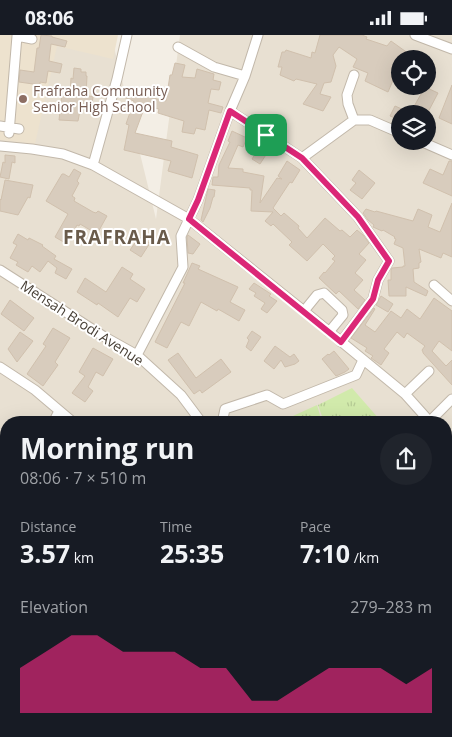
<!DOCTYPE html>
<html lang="en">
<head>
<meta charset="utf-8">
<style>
	:root { --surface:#171b24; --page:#20242c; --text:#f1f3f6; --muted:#9ea1a6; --accent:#db2777 }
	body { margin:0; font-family:"Open Sans",sans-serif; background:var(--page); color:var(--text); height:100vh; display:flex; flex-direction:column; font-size:19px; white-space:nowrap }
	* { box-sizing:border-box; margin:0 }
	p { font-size:16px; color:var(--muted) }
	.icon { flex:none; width:28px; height:28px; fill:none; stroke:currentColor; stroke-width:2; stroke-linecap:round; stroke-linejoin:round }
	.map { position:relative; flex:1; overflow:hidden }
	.side { position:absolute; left:0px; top:381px; width:452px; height:321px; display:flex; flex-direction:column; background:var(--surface); border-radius:20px 20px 0 0; box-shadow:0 5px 20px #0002 }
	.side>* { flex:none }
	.controls { position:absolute; left:391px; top:15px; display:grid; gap:10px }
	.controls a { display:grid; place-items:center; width:45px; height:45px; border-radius:50%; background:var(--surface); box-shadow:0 5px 20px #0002; font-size:25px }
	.pin { position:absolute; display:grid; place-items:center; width:42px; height:42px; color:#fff; margin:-21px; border-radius:10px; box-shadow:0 2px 8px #0006 }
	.round { display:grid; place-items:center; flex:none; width:52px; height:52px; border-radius:26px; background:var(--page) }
	.headline { display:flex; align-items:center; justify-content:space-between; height:85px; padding:0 20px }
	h1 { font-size:28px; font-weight:700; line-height:38px }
	.stats { display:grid; grid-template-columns:repeat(3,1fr); gap:8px; height:85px; padding:5px 20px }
	.stats div { display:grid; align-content:center }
	.stats b { font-size:25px; font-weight:700 }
	.stats small { font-size:14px; font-weight:400 }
	.stats p { font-size:14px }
	.chart { height:140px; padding:10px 20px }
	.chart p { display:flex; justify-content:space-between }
	.chart svg { width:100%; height:90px; margin-top:5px; fill:var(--accent); opacity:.7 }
	.status { display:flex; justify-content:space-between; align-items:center; height:35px; padding:0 25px; background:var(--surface); direction:ltr }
	.status svg { height:14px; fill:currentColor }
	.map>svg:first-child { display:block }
	.residential { fill:#e8e0d2; fill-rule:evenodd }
	.education { fill:#ede2ce }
	.grass { fill:url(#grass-tufts) }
	.building { fill:#d8ccbd; stroke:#d0c0ad }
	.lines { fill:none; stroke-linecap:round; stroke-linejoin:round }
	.minor-casing { stroke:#c2b8aa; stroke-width:11 }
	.minor { stroke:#fff; stroke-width:9 }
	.route-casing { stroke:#fff; stroke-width:10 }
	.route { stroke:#db2777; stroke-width:6 }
	.education-dot { fill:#8d6e63; stroke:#fff; stroke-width:2 }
	.labels { text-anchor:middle; stroke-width:4; stroke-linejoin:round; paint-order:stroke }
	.education-label { font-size:14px; fill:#785e54; stroke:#fff; text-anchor:start }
	.street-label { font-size:14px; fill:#463e34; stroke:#fff }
	.district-label { font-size:19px; font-weight:bold; letter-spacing:1px; fill:#695b4b; stroke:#fff }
</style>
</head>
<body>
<div class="status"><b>08:06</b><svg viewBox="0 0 49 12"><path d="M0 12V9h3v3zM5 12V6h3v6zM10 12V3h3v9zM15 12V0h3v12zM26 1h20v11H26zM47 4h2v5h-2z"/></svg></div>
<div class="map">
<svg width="452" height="702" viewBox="0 0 452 702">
	<defs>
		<pattern id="grass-tufts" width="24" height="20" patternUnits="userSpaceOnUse" patternTransform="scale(1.25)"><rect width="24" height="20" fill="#d1eaab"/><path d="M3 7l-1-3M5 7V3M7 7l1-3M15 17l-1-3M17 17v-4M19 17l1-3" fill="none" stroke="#b5ca94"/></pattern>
	</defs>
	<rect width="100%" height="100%" fill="#f3eee5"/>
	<path class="residential" d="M0 0H111L156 184 180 0H452V702H0ZM400 24H428V51H400ZM400 79H428V106H400ZM6 388H446V696H6Z"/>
	<path class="education" d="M0 0H118L113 24 57 11 35 109 0 105Z"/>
	<path class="grass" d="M352 353 380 385 371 387H324L318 370Z
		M317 370 322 387H284V385Z"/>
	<path class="building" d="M41 0 52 1V2L67 6 65 12 51 9 49 26 62 29 60 38 48 36 46 48 40 47V50L19 47 20 35 34 37 37 13H39Z
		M320 0H362L367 2 366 4 387 11 391 6 416 24H400V39L396 38 388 57 365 46 368 38 353 32 357 24 339 12 333 20 336 31 331 47 324 48 320 59 331 62 323 76 303 69 317 49 296 44 294 46 280 40 282 32H278L282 17H285L286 15 311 23 312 17 315 18Z
		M175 28 185 30 182 42 195 43 197 34 214 39 213 45 221 47 219 55 211 54 208 68 223 72 221 78 209 75 205 95 196 93 194 99 182 97 184 86 158 78 159 74 145 71 135 98 172 106 171 112 198 120 192 143 168 136 171 126 124 115 129 90 126 89 134 66 123 62 127 52 133 55 132 58 166 66 170 40H172Z
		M74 33 81 34V37H86V41H87L86 60 93 62 92 69 86 68V70H81L78 86 59 85 62 58 70 59 71 43 73 44Z
		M452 50V89L439 83Z
		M425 52 438 58 427 79H418L412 75Z
		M395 71 413 79H400V85L390 81Z
		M232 96 247 103 243 112 238 110 228 133 243 134V137L264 141 260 168 277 143 282 144 278 141 287 126 300 135 292 148 290 147 273 173 281 181 284 178 299 191 298 193 307 203 325 183 340 196 342 195 350 202 357 195 363 200 369 208 359 219 366 225 355 238 363 245 354 255 365 265 358 274 339 256 336 259 319 243 324 237 325 238 335 226 332 224 335 221 323 209 307 226 289 210 292 207 273 189 271 191 265 186 273 177 251 176 252 155H250V153L212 150 213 142H218L219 130 230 107 228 106Z
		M261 110 269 115 260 129 252 124Z
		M5 120 15 121V128L12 127 9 144 0 142 3 127 5 128Z
		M449 126H452V161L423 148 430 134 443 140Z
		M74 134 81 138 77 146 79 148 72 161 75 163 74 166 93 177 96 178 98 176 107 181 97 199 80 189 79 191 77 190 67 209 55 202 68 179 46 166 62 139H64L69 142Z
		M359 135 375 148 362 164 350 155 356 148 352 145Z
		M5 145 33 150 30 163 28 162 18 180 0 176V164L1 165Z
		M208 154 215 155 214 162H213L210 173 203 187 201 185Z
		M452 168V222L443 218 441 223 419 214 421 227 419 228V233L413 234 414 247 428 256 426 261 406 252V261H389L388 245H391V235L392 233 403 232V231H405L403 213 394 209 396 204 394 203 395 202 383 195 382 196 373 192 374 190 368 185 363 178 366 174 375 177 376 176 413 186 418 174 432 180 428 192 440 197Z
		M18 199 28 205 29 203 43 210 42 211 56 221 54 224 72 234 66 244 55 238 57 233 48 226 40 237 32 231 28 237 16 230 18 227 10 223 17 210 13 208Z
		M188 200 200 209 193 219 188 218 187 202Z
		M139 202 150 208 141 222 130 215Z
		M192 228 200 231 198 234 238 252 230 267 245 275 239 286 218 274 217 276 201 267 189 291 181 287 167 313 155 307 185 248H183Z
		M122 232 133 239 130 244 145 254 137 267 130 263 118 282 98 268 97 270 77 257 85 243 106 257Z
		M254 248 271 259 269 261 277 266 267 278 261 274 265 268 254 261 256 258 249 254Z
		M381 261 393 269 388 277 376 270Z
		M434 263 452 276V316L439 306 432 316 446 331 452 325V350L423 318V317L422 315 425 311 407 298 404 303 397 297 384 314 389 318 381 330 371 323 373 321 365 316 367 313 351 303 374 273 375 274 365 290 375 297 391 276 401 283 407 274 420 284Z
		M10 265 34 283 24 296 1 279Z
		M53 293 70 303 55 327 58 330 43 351 27 339 46 311 43 309Z
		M252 296 261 302 251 316 246 312 249 305 247 303Z
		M20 297 33 306 17 327 8 314Z
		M275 311 290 322 294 319 299 326 295 329 285 332 281 325 274 334 264 326Z
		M93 313 113 324 103 341 96 337 88 352 93 356 85 367 72 358 85 341 79 337Z
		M334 316 349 334 345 337 336 341 322 324 328 319 329 320Z
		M178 318 196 343 221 324 231 337 202 358 200 355 194 359 168 325Z
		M0 586 6 588V610L0 608Z
		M0 658 6 659V682H0Z"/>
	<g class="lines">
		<defs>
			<path id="minor" d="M415 0 452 14
				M178 12 214 32 245 41
				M230 76 302 123 354 85H370L400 98
				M354 85 348 69 347 60 354 40
				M0 91 19 94
				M9 98 17 1 32 4
				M420 106 452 120
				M0 111 32 114 63 119 93 130 189 184 304 276 405 359 431 388
				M302 123 358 182 389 226 378 245 373 264 341 307
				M93 130 117 44 127 0
				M0 235 103 301 137 320 181 360 202 388
				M434 250 452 266
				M304 276 317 260 324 258 342 275 343 280 329 297
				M137 320 183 232 181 201 198 165 230 76 245 41 258 0
				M0 332 35 355 74 388
				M405 359 429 336
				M430 386 452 364
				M53 388 59 376
				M222 388 225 374 267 360 283 369 356 340 363 325
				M446 402 452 407
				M0 574 6 576
				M446 691 452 693
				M176 696 177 702"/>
		</defs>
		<use href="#minor" class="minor-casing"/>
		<use href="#minor" class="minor"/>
	</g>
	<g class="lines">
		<defs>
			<path id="route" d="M230 76 302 123 358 182 389 226 378 245 373 264 341 307 189 184 198 165Z"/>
		</defs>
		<use href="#route" class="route-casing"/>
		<use href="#route" class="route"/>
	</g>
	<circle class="education-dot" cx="23" cy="64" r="5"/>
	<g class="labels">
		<g class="education-label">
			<text x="33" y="61">Frafraha Community<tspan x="33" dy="16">Senior High School</tspan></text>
		</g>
		<g class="street-label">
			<text transform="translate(82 288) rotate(33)" y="5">Mensah Brodi Avenue</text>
		</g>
		<g class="district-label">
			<text x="117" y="209">FRAFRAHA</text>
		</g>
	</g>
</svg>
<div class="controls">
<a><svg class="icon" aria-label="locate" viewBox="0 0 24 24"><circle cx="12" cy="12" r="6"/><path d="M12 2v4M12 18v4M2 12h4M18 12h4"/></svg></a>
<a><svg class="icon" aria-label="layers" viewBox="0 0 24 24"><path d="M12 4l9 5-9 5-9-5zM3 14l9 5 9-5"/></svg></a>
</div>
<div class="pin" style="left:266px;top:100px;background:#1e9e55"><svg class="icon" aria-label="arrive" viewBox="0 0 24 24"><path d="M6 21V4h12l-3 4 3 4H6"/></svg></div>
<section class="side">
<div class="headline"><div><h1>Morning run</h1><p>08:06 · 7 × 510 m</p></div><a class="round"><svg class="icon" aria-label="share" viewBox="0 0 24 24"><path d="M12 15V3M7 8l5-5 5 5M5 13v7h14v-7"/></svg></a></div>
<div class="stats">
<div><p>Distance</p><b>3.57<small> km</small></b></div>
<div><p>Time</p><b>25:35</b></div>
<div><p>Pace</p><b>7:10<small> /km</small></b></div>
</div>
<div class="chart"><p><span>Elevation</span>279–283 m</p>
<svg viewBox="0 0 160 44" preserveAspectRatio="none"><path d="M0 44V22L10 14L20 6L30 6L40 14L50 14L60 14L70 22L80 22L90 38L100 38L110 30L120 22L130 22L140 22L150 30L160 22V44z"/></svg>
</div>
</section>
</div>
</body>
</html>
